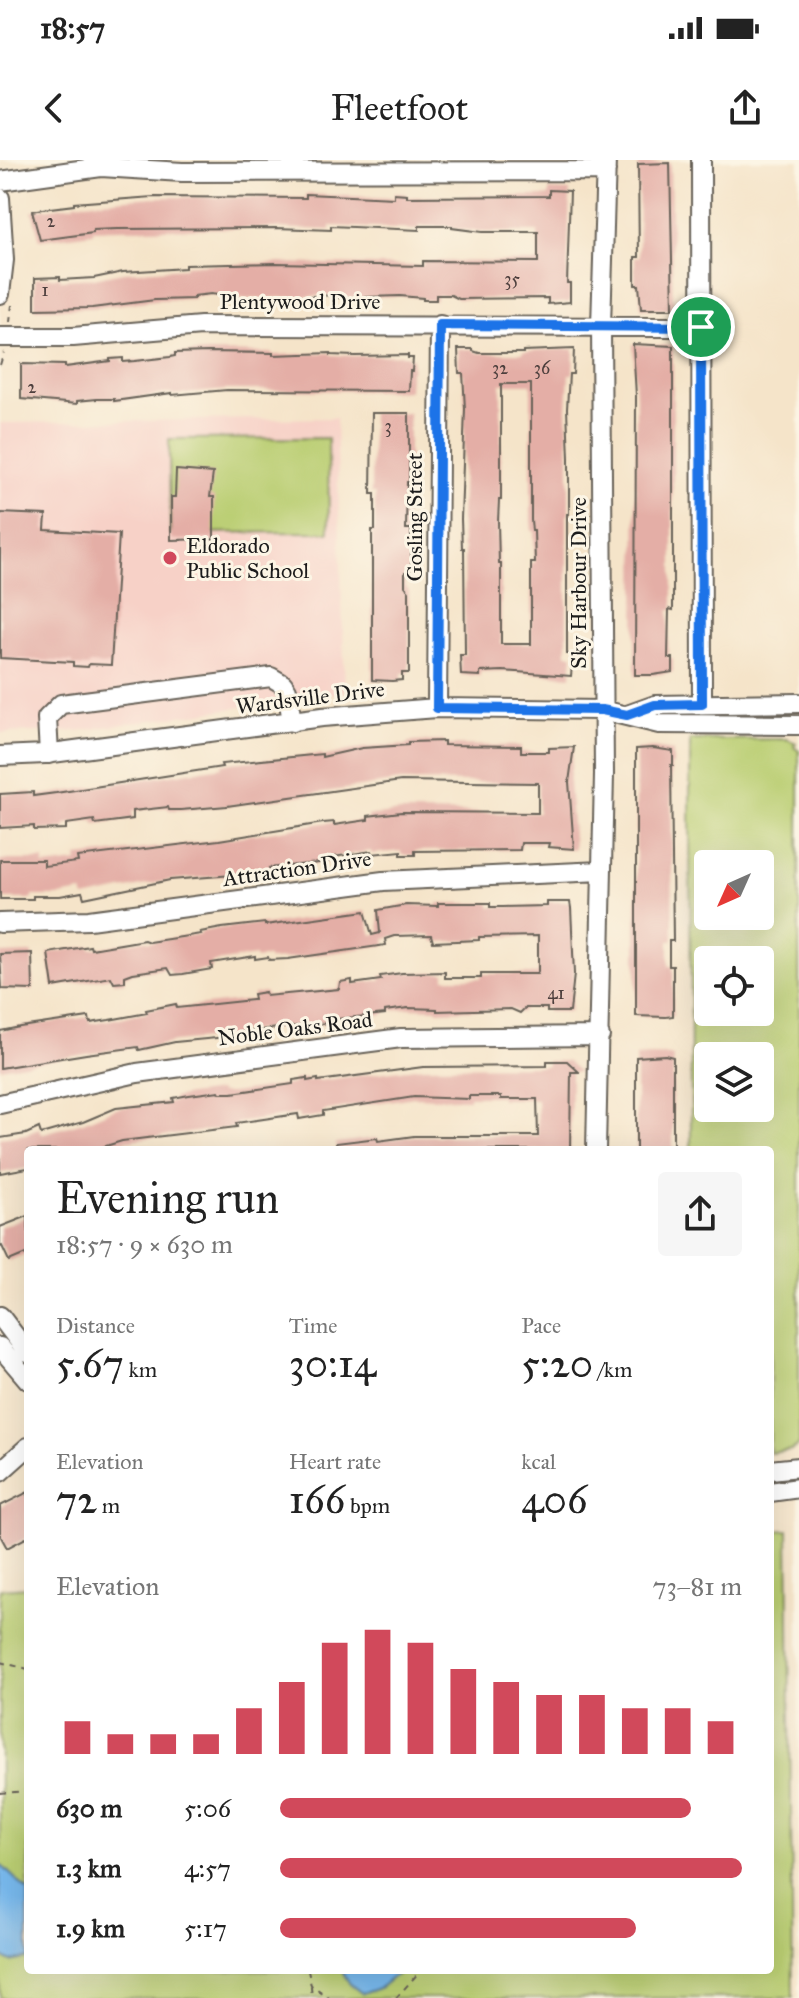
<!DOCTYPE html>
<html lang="en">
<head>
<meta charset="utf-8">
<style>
	:root { --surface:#fff; --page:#f6f6f6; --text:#222; --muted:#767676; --accent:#d1495b }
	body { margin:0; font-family:"IM FELL Great Primer",serif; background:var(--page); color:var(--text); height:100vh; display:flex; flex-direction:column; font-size:30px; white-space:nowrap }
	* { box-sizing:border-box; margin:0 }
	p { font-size:26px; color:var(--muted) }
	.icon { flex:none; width:44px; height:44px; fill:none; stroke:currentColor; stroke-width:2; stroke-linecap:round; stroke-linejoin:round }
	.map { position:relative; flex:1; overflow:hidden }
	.drawer { position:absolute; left:24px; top:986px; width:750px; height:828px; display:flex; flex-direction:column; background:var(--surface); border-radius:8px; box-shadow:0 8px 32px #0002 }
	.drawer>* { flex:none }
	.needle { width:52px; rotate:225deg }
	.controls { position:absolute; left:694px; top:690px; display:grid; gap:16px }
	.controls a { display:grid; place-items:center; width:80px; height:80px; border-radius:8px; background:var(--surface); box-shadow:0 8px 32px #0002; font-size:40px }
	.pin { position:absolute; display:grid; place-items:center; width:68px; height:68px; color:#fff; margin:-34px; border:4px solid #fff; border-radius:50%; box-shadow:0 2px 8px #0007 }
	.round { display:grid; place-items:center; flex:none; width:84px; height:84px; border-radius:8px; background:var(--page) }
	.summary { display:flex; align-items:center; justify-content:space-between; height:136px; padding:0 32px }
	h1 { font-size:44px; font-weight:600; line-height:60px }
	.stats { display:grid; grid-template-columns:repeat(3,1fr); gap:12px; height:136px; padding:8px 32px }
	.stats div { display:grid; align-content:center }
	.stats b { font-size:40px; font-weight:600 }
	.stats small { font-size:22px; font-weight:400 }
	.stats p { font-size:22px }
	.chart { height:224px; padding:16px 32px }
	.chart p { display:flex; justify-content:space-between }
	.chart svg { width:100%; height:144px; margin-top:8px; stroke:var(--accent); stroke-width:6 }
	ul { padding:0 32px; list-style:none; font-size:26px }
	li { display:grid; grid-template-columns:128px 96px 1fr; align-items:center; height:60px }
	li i { height:20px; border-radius:10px; background:var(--accent) }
	.status { display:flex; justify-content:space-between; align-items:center; height:56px; padding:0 40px; background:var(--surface); direction:ltr }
	.status svg { height:22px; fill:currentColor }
	header { display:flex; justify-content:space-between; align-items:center; height:104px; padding:0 32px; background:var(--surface); font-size:36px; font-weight:600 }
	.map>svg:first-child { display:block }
	.built { fill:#f7d1c7 }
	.green { fill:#bace72; stroke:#6b7547; stroke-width:2; fill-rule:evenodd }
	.water { fill:#77b8ec; stroke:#4a6a84; stroke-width:2 }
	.building { fill:#e4aea6; fill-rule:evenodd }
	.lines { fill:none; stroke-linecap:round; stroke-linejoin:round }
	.minor-casing { stroke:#686259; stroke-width:22 }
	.path { stroke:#686259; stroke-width:2; stroke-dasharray:6 6; stroke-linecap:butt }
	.minor { stroke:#fff; stroke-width:18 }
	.route-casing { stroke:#fff; stroke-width:16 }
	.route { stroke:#1a73e8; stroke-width:10 }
	.poi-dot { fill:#d1495b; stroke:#fcf5e5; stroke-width:3 }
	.labels { text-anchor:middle; stroke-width:6; stroke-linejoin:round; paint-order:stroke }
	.number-label { font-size:18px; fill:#4e403e }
	.street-label { font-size:22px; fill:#1c1c1c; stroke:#fcf5e5 }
	.poi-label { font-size:22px; fill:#1c1c1c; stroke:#fcf5e5; text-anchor:start }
</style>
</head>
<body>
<div class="status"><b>18:57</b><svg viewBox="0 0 49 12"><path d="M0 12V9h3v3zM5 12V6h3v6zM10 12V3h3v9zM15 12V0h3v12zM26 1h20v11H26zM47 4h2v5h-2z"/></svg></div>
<header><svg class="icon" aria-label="back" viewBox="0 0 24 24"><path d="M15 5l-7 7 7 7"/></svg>Fleetfoot<svg class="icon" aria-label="share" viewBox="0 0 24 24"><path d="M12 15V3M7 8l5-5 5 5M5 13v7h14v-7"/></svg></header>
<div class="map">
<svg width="799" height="1838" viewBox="0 0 799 1838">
	<rect width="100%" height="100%" fill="#fcf5e5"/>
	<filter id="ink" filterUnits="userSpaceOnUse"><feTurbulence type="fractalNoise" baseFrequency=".0125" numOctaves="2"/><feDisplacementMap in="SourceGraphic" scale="16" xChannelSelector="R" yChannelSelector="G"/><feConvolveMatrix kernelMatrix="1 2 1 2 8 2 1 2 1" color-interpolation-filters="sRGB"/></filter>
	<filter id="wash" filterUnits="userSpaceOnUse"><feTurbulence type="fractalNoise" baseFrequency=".006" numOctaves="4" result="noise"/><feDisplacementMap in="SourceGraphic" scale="32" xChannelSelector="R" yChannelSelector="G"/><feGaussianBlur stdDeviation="1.8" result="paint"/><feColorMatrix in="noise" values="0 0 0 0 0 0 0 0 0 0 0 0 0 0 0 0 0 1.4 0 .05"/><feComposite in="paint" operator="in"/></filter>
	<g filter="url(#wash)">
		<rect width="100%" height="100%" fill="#f5e4c9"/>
		<path class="built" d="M336 258 345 532 77 571 0 573V263Z"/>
		<path class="green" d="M328 278 329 372 170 373 169 279Z
			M787 579 796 583 794 587 799 591V1285L791 1290 770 1293V990H691L690 580ZM760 704V756H708V704ZM760 800V852H708V800ZM708 896H760V948H708Z
			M788 1370 793 1838H0V1429L28 1427V1810H770V1371Z"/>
		<path class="water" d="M0 1704 28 1731V1798L11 1802 0 1796Z
			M341 1810H402L381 1827 363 1834 350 1824Z"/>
		<g id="blocks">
			<path class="building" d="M670 3 673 149H641L639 125H635V97H639L638 4Z
				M549 30 570 31 567 123H570V142L548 144V138L459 139 451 135H436V140H423V138L400 136 335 138V135L247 139 211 134 194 136V139L155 140 92 148 35 149V118L60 117V120L94 118 123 112 185 108V105L276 103 423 106V101L538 102V72H482L452 68V66H419V70L331 66V70L276 68 117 69 93 70V73L40 80 32 51 42 49 74 45V43L153 37 306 38V34L394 38V33L407 34V37L549 36Z
				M633 184 673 186V450L669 449 668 498H673V512L653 515H635L636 236Z
				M458 189H473V191L479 193H523V191L574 189 573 214H569L567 249 569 298V354H567V494H573L571 516 503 511 480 512V516L461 515 460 495H465L464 388H462L461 359 465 249 463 213H459ZM501 224H531V360L532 371H534L535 403H531V484H501V404H499L498 361 499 340H501Z
				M209 192 273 193V195L331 193V195L355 196 408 195V198H413L412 211H410L409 231 227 230 172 235V233L114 241V239H97L77 241V244L21 239V204L65 205V207L110 201V199L123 198V202L135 201 170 197 175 196V193Z
				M372 253H409V322H407L406 369H411V412H405V426L409 431V513H402V520L392 521 372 520V370H375V334H371Z
				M176 310 213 313 210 337H214V379L171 380V337H175Z
				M0 353 46 355 45 370 119 374 111 505 89 504 88 507 73 506V502L0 498Z
				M444 581V585L521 586V592H549V588L574 587 569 622 574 689 548 687 549 683H521L520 690 415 691V695H401V691L372 694 371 691 327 698 328 702 269 708 270 712 170 720 84 738 82 732 60 736H33V739H0V700H44V706L78 702 77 697 219 680 323 663 334 662V665L368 660V656L401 652 538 653V623L401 621 227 646 181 650H169L168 647 133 651V659L95 664 94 660 66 664V669L34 670V666L0 668V634L33 632V636L56 633 222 607 221 604 322 594V597L362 588 408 585V582Z
				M653 588 673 591V605H671L673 781H669V806H673V856L666 857 636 856V589Z
				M547 742H570L571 748 574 814 570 852H547V848H525L520 853 511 849 437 851V849L408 848 385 851V854L328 860V863L240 872 241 875 227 877 175 882 139 890 138 887 86 894 0 908V871L20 867 89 857 90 863 109 860 147 853 146 850 176 844 177 848 252 840H254L253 834 265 832 266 836 339 829 340 822 352 820V824L381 820 380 816 402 813 445 812V818H481V814H537L538 811V776L479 777V780L433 782 431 775 394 776 385 779 386 785 288 799 269 800 268 797 255 799V796L211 803 212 809 183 814 172 815 168 808 133 813 125 816V822L114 823 111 817 53 827 48 793 90 786 91 789 144 780 149 782 201 774 200 772 222 768 265 763V765L365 751 372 775 380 773 378 750 406 745 438 746V743H490V747H502L547 746Z
				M32 793 33 830 2 829 0 794Z
				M665 895 673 897V990H636V897Z
				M547 901H567L579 912H571L570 990H337L336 983 377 978 378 981 414 976H538L537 939H501V936H469V939L414 937 323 951V955L299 959 298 954 236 963 237 967 122 981 93 990H28V1008L0 1013V978L26 974 39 968 41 974 83 962 116 948 174 942 173 938 189 935 219 931 220 933H232L293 924V920L307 918V921L318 919V921L423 907 547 906Z
				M28 1056V1093L9 1101 2 1086 0 1087V1067Z
				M28 1332V1377L7 1388 0 1375V1346Z"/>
		</g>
	</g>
	<g filter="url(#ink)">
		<use href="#blocks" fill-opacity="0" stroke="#686259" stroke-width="2"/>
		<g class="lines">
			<defs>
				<path id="minor" d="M701 0 702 544
					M0 21 101 7 182 12 606 11
					M0 38 4 100 0 134
					M0 177H73L201 166 701 167
					M437 548 440 165
					M627 555 655 545 799 543
					M49 594 47 558 61 544 271 517 283 524 287 530 292 562
					M0 596 45 594 322 557 437 548 602 550 659 564 799 565
					M0 763 89 760 383 721 601 711
					M0 944 137 913 401 878 600 876
					M596 990 604 614 601 166 606 0
					M0 1156 28 1193
					M0 1187 28 1220
					M770 1310 799 1307
					M0 1312 28 1287
					M770 1332 799 1328"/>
			</defs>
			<use href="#minor" class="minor-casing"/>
			<path class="path" d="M10 162 12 145
				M0 205 4 192
				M0 1502 28 1509
				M0 1633 28 1631
				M308 1810 311 1826 329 1838
				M311 1827 312 1838
				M396 1838 421 1810"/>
			<use href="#minor" class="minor"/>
		</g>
	</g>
	<g class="lines" filter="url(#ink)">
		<defs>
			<path id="route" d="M440 165 701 167 702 544 655 545 627 555 602 550 437 548Z"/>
		</defs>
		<use href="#route" class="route-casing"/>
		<use href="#route" class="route"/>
	</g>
	<circle class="poi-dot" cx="170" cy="398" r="8"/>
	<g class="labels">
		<g class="number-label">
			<text x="51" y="67">2</text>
			<text x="512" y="125">35</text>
			<text x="45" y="136">1</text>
			<text x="500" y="214">32</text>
			<text x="542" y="214">36</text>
			<text x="32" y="233">2</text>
			<text x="388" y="272">3</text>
			<text x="556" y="839">41</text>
		</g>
		<g class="street-label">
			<text x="300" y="149">Plentywood Drive</text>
			<text transform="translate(414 357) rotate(-90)" y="8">Gosling Street</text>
			<text transform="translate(578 423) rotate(-90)" y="8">Sky Harbour Drive</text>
			<text transform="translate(310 537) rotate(-7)" y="8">Wardsville Drive</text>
			<text transform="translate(297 708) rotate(-8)" y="8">Attraction Drive</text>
			<text transform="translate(295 868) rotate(-7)" y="8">Noble Oaks Road</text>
		</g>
		<g class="poi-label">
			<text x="186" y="393">Eldorado<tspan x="186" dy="25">Public School</tspan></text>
		</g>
	</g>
</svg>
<div class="controls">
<a><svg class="needle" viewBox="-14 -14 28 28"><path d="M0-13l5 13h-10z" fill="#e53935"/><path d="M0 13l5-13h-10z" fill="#767676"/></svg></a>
<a><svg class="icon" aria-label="locate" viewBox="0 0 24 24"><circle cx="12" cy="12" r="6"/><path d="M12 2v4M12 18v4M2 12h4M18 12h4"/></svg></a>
<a><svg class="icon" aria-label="layers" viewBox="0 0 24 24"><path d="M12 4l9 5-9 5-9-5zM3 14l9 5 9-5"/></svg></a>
</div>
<div class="pin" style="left:701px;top:167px;background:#1e9e55"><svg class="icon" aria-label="arrive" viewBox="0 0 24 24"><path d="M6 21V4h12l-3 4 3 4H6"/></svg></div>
<section class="drawer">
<div class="summary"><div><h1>Evening run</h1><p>18:57 · 9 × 630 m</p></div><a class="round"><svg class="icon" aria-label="share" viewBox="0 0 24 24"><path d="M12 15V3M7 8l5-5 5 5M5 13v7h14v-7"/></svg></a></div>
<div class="stats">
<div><p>Distance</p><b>5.67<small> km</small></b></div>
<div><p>Time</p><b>30:14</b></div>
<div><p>Pace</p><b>5:20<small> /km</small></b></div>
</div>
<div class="stats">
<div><p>Elevation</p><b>72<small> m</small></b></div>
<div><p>Heart rate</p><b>166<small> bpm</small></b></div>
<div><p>kcal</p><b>406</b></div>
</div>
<div class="chart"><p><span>Elevation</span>73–81 m</p>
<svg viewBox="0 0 160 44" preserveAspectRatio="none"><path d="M5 44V34M15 44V38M25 44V38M35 44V38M45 44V30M55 44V22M65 44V10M75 44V6M85 44V10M95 44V18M105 44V22M115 44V26M125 44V26M135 44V30M145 44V30M155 44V34"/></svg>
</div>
<ul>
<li><b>630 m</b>5:06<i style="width:89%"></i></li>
<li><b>1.3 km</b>4:57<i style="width:100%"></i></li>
<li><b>1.9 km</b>5:17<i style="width:77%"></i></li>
</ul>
</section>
</div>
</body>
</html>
